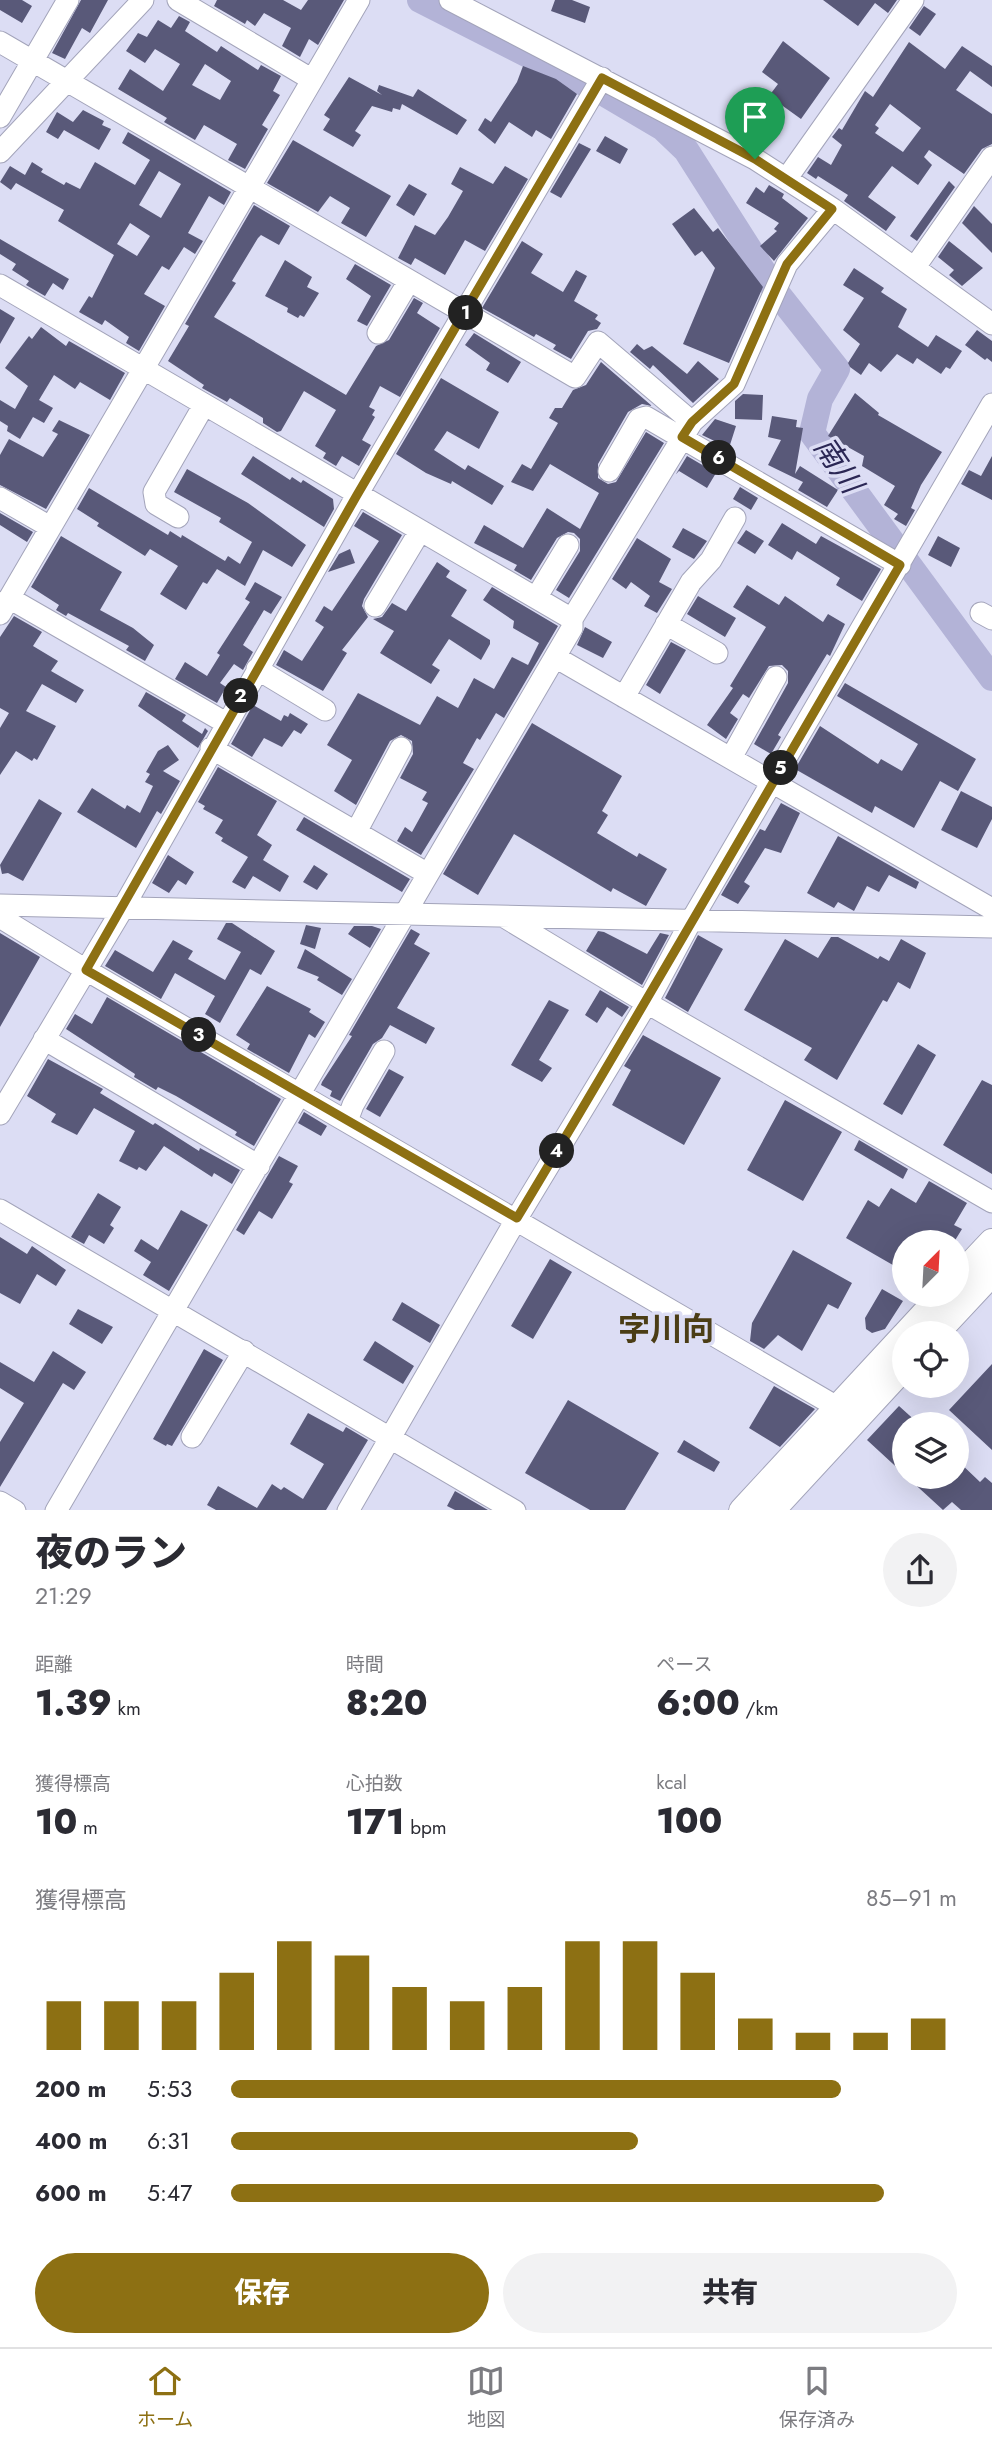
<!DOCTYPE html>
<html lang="ja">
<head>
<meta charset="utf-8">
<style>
	:root { --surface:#fff; --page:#f2f2f3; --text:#2b2b33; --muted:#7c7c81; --line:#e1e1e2; --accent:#8d7013 }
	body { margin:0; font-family:Jost,"Noto Sans JP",sans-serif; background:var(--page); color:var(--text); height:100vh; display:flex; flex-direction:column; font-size:26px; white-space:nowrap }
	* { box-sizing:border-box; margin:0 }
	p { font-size:23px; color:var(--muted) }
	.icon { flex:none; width:38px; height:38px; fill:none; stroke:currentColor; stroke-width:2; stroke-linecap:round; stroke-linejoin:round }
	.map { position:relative; height:1510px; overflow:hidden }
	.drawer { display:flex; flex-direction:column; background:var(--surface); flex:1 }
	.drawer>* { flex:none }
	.needle { width:46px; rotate:24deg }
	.controls { position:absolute; left:892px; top:1230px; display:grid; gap:14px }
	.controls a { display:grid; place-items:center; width:77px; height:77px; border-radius:50%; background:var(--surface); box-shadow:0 7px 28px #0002; font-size:35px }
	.pin { position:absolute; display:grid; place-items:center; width:60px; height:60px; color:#fff; margin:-72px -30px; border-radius:50% 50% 50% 0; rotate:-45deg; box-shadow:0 0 7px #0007 }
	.pin .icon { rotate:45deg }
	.km { position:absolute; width:35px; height:35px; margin:-18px; border-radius:50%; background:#222; color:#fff; font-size:19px; line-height:35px; text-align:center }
	.round { display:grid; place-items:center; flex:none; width:74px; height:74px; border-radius:37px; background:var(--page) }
	.head { display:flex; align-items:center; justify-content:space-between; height:119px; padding:0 35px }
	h1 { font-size:38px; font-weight:800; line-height:52px }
	.metrics { display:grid; grid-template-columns:repeat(3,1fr); gap:10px; height:119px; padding:7px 35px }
	.metrics div { display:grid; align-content:center }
	.metrics b { font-size:35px; font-weight:800 }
	.metrics small { font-size:19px; font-weight:400 }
	.metrics p { font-size:19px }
	.chart { height:196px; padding:14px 35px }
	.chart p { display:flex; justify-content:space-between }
	.chart svg { width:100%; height:126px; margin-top:7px; stroke:var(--accent); stroke-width:6 }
	.cta { display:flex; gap:14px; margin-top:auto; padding:14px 35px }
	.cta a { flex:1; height:80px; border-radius:42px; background:var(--accent); color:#fff; font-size:28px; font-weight:800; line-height:80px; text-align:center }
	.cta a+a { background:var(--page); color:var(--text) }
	ul { padding:0 35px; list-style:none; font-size:23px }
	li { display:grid; grid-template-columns:112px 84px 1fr; align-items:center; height:52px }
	li i { height:18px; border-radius:9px; background:var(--accent) }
	.tabs { display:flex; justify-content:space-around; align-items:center; height:98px; border-top:2px solid var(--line); background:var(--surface); font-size:19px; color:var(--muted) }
	.tabs a { display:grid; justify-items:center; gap:4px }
	.tabs .active { color:var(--accent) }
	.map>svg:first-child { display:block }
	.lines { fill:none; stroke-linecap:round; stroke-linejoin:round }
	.river { stroke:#b3b3d7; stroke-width:26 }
	.building { fill:#595979; fill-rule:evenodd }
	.minor-casing { stroke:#a3a4ba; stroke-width:23 }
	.major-casing { stroke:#a3a4ba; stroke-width:28 }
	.minor { stroke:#fff; stroke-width:21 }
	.major { stroke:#fff; stroke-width:26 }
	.route-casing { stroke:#fff; stroke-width:14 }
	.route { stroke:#8d7013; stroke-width:9 }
	.labels { text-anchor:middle; stroke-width:7; stroke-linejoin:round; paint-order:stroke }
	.water-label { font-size:30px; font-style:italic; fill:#2b2755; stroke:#dcddf4 }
	.quarter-label { font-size:32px; font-weight:bold; fill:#4b3d15; stroke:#dcddf4 }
</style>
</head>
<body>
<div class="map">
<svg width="992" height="1511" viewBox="0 0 992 1511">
	<rect width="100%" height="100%" fill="#dcddf4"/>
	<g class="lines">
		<path class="river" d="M420 0 607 95 663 128 686 150 777 293 837 369 820 399 812 433 992 678"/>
	</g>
	<path class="building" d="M0 0H22L32 6 22 23 0 10Z
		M81 0H108L90 33 82 28 65 59 52 53Z
		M217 0H283L301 10 308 0H344L318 45 309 39 300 57 282 46 291 28 264 13 255 26 247 20 245 24 214 6Z
		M555 0H572L590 7 585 23 551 11Z
		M823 0H897L888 13 875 3 858 26Z
		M924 6 936 14 920 36 909 28Z
		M179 16 190 22 185 31 217 52 221 46 258 70 261 65 281 76 273 91 280 95 262 125 268 129 245 169 228 160 237 144 204 125 195 140 164 122 167 118 118 89 130 69 163 91 180 64 155 49 145 63 126 51 138 33 147 37 158 20 171 28ZM205 64 231 81 220 100 192 85Z
		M783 41 830 78 801 119 769 96 778 84 762 72Z
		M909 42 945 69 962 46 992 66V87L970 71 956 90 992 114V144L982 149 964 174 929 150 924 157 932 165 918 185 892 166 868 197 896 217 886 231 844 201 848 195 818 176 816 179 807 173 818 157 831 165 842 145 832 137 839 128 842 130 865 91 873 97ZM890 104 921 128 903 152 875 133 879 128 875 125Z
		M523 66 556 79 577 94 551 139 536 130 532 137 509 122 495 144 478 130 485 118 491 122 517 82Z
		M349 77 382 95 377 91 379 85 413 97 418 89 467 120 457 135 402 104 400 110 393 108 392 112 372 106 355 131 361 135 353 147 323 130 330 119 324 115Z
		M83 110 104 121 102 125 111 129 99 150 64 130 58 139 46 132 57 112 73 122Z
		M128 132 231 192 224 205 209 196 188 233 203 241 195 254 184 247 169 270 162 266 144 294 165 306 139 351 126 343 129 337 105 320 102 325 79 312 89 296 92 298 114 255 58 221 64 210 16 183 11 190 0 182 10 166 25 175 32 162 43 169 41 172 64 185 66 182 80 189 95 162 135 185 150 160 122 143ZM159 171 181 184 161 218 139 205ZM130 223 150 236 137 256 117 244Z
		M605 136 628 149 620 164 596 151Z
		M293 140 391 196 366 237 341 223 350 208 330 196 318 212 267 183Z
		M579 143 591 149 561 198 550 192Z
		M505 166 528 179 485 251 465 240 445 275 415 258 411 265 398 258 415 225 435 235 448 217 463 191 451 184 460 167 493 184Z
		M949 181 955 187 917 241 910 236Z
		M409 184 427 194 414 216 396 205Z
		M769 185 784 194 782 198 808 218 774 261 760 246 777 231 774 229 779 223 746 203 756 187 764 193Z
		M254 205 290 226 279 245 261 235 258 238 232 281 236 283 214 317 346 395 376 346 389 340 414 298 423 303 417 313 440 328 400 397 380 386 369 407 375 410 372 415 375 417 362 440 371 445 359 466 342 456 336 466 323 458 326 453 315 446 336 410 304 391 281 431 277 432 263 423V418L230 398 227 402 202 388 204 385 168 361 189 326 185 324Z
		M974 206 992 224V253L962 223Z
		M694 208 713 232 718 228 763 287 729 363 683 344 715 268 702 251 695 256 672 224Z
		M0 239 69 279 63 290 53 283 45 296 26 285 29 281 12 270 16 264 0 254Z
		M522 241 543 254 531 273 563 292 576 270 587 276 574 301 598 315 595 319 601 323 597 329 588 331 571 359 553 349 556 345 536 334 534 337 482 308Z
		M949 241 983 268 962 286 949 275 954 270 938 257Z
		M285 260 312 277 307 287 319 293 304 317 300 315 298 318 287 312 288 308 265 296Z
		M355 264 391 285 367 326 357 321 371 296 346 279Z
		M854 268 884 288 881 292 907 309 898 327 928 347 936 335 962 351 950 369 946 367 941 374 917 358 913 364 897 354 881 372 869 363 861 375 850 367 848 363 860 344 843 330 864 298 843 285Z
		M0 309 15 318 0 344Z
		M41 327 66 346 69 341 125 373 110 400 80 382 75 389 54 375 39 400 53 408 44 423 33 417 20 439 7 431 8 426 0 421V400L15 409 28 386 5 368 29 336 32 339Z
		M977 330 992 341V362L987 358 985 360 965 345Z
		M474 333 521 362 508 383 486 370 490 363 465 345Z
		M637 344 644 350 652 346 687 374 698 361 719 379 693 403 653 365 650 369 630 352Z
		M601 362 652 406 642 404 628 412 598 464V478L608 484 616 482 646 432 664 443 569 598 556 590 580 551V539L574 533 568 532 557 538 531 580 514 570 517 565 474 543 484 525 523 548 547 508 580 529 599 493 550 464 533 491 511 482 522 464 531 469 558 423 549 418 555 408H562L573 390 586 385Z
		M441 378 499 412 479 449 447 431 434 450 465 470 468 465 504 486 492 505 452 481 451 484 426 473 396 454Z
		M855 393 879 413 878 415 942 452 921 485 911 508 915 510 906 526 894 519 898 514 884 505 895 486 862 466 864 456 828 436Z
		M743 394 763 395 762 420 735 419V401Z
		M772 416 797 420 796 427 803 428 795 474 800 466 838 490 827 507 798 490 803 482 768 465 781 440 768 437Z
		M715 419 736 426 729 448 702 435Z
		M59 420 90 435 46 509 0 485V455L9 439 43 457 58 434 52 431Z
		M253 456 290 480 292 477 301 483 303 480 333 499 334 509 324 527 241 474Z
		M687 456 716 473 707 488 679 471 676 474Z
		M992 456V500L961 484 969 470 981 476Z
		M187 469 248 503 306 545 292 567 263 550 245 586 217 569 207 584 203 582 186 610 160 594 178 566 150 549 145 556 97 526 99 523 77 509 89 488 168 535 170 531 181 538 182 535 225 561 228 556 240 564 252 542 219 522 221 518 174 492Z
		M740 487 758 498 751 510 733 499Z
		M363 512 402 535 364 599 362 606 368 617 342 650 347 653 323 691 276 665 284 650 302 661 324 627 315 621 324 606 332 611 379 541 354 526Z
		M0 513 33 532 27 542 0 525Z
		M782 523 816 544 821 536 881 569 862 601 836 585 840 578 797 551 792 560 768 545Z
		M683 528 707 541 694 559 672 547Z
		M746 530 764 541 755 554 737 543Z
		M61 536 122 572 100 610 133 628 154 645 145 661 126 650 129 646 68 613 66 616 56 610 59 605 31 587Z
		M938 536 960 548 951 567 928 555Z
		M637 538 671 559 659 582 672 589 657 613 644 606 650 596 631 582 626 589 612 579Z
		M350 549 355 563 328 572 339 554Z
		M437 562 450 571 446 577 467 590 451 616 490 640V644L481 660 449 639 432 665 440 670 431 684 380 653 394 631 373 619 382 617 392 603 406 611Z
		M255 582 282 597 271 614 264 610 243 645 253 652 243 670 234 664 220 683 226 687 217 703 175 679 185 662 207 676 220 655 217 653 250 602 245 599Z
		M747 585 779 605 785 596 823 622 828 614 845 624 830 656 827 654 778 735 781 737 771 754 754 744 788 683V671L782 665 769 666 749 698 743 694 730 713 738 719 726 739 707 725 733 688 730 686 766 627 733 607Z
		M492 587 558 626 504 718 496 713 480 740 477 738 463 763 474 769 421 855 397 841 405 827 412 832 428 803 422 800 427 792 400 778 413 754 412 741 401 735 390 741 356 805 334 791 352 760 327 745 358 693 420 725 437 696 458 708 474 678 494 689 512 657 528 665 539 643 513 628 514 621 483 600Z
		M698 596 736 618 725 637 687 614Z
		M14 616 42 632 33 646 58 661 51 671 84 690 76 703 42 684 26 711 56 726 37 760 34 758 32 761 16 751 0 775V728L9 713 0 708V637Z
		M585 627 612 642 603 658 577 645Z
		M671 642 686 650 660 694 646 685Z
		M845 683 976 759 958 791 940 781 914 828 875 806 872 813 795 769 820 726 878 764 881 759 902 771 918 744 837 696Z
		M146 692 186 715 182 721 202 734 205 728 208 731 198 748 138 706Z
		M253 705 281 721 284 715 288 717 290 713 308 724 301 734 294 730 282 747 264 738 252 757 231 744Z
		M532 723 622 776 602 811 608 815 597 833 637 857 639 853 667 869 646 906 613 888 611 892 514 834 478 895 443 874Z
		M168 745 179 760 163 771 180 781 161 814 157 811 136 848 77 812 92 788 125 809 127 805 140 813 153 786 145 782 150 774 146 772 158 751Z
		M218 767 277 801 257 835 272 845 263 860 289 876 280 892 253 876 245 889 232 882 248 857 221 841 223 838 215 833 223 820 203 809 205 806 198 802Z
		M961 791 992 807V819L977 848 941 830Z
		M39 799 62 813 23 881 8 873 2 874 0 865Z
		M781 803 800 813 781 853 765 848 744 882 750 886 738 904 721 895 760 829 765 831Z
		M304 817 410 879 402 892 296 830Z
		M838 836 919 882 916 889 889 875 879 892 867 886 854 911 838 902 834 908 807 893Z
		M168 855 194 872 186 885 178 880 169 893 152 883Z
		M314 865 328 874 317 890 303 882Z
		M226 923H232L275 951 261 975 250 969 220 1023 205 1014 215 996 175 973 161 999 105 966 115 950 153 972 173 940 193 951 188 959 225 980 241 952 217 939Z
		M306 925 321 928 315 949 300 944Z
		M354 926H372L381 929 370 948 348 934Z
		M411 929 420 934 414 944 430 953 397 1008 435 1028 426 1044 390 1025 382 1038 373 1044 340 1101 330 1096 332 1091 321 1085 322 1082 352 1036 349 1035Z
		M598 931 604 932 647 954 660 933 669 935 642 985 586 951Z
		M0 933 40 957 0 1027Z
		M698 935 723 949 688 1012 665 998Z
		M831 937H838L878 959 880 956 889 961 901 939 926 953 910 989 898 982 887 1002 883 1000 837 1080 804 1060 812 1048 744 1010 785 939 818 958Z
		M305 949 352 979 342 995 317 980 319 977 297 968Z
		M267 986 311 1009 309 1012 325 1022 315 1038 309 1034 289 1073 247 1049 250 1044 236 1035Z
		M600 990 629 1007 622 1017 607 1007 597 1023 585 1015Z
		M107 997 281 1099 254 1146 235 1135 237 1132 176 1096 158 1087 156 1090 134 1077 135 1074 66 1029 75 1014 92 1024Z
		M549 1000 569 1010 539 1060 552 1068 542 1082 511 1065Z
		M643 1035 721 1078 684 1145 612 1105 631 1070 624 1066Z
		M918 1044 936 1055 902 1115 883 1104Z
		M48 1059 103 1089 100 1093 153 1125 155 1123 199 1151 200 1148 240 1170 232 1184 214 1173 212 1177 164 1146 146 1171 139 1167 137 1170 119 1161 135 1131 94 1108 77 1135 51 1122 56 1114 27 1096Z
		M389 1069 404 1077 380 1117 366 1109Z
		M982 1080 992 1085V1174L943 1145Z
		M785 1100 842 1132 803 1201 747 1170Z
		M304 1112 327 1126 321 1136 298 1123Z
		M859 1140 908 1169 903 1179 854 1150Z
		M279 1156 298 1166 289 1182 293 1184 272 1219 259 1211 244 1235 236 1230Z
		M929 1181 967 1203 954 1225 962 1229 954 1242H905V1272L846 1238 868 1200 879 1207 891 1188 916 1203Z
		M98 1193 121 1207 110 1225 114 1228 104 1244 89 1235 84 1244 71 1237Z
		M181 1210 208 1225 169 1291 143 1275 151 1262 134 1251 141 1239 158 1250Z
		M0 1237 27 1254 32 1246 66 1270 56 1286 37 1274 20 1304 0 1293Z
		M793 1250 852 1283 838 1309 828 1304 802 1351 778 1335 764 1349 750 1341 752 1323Z
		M550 1259 572 1272 533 1339 511 1326Z
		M882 1289 903 1301 885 1329 872 1333 866 1329 865 1318Z
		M402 1302 440 1325 430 1343 392 1320Z
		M78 1309 113 1327 102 1344 69 1324Z
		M375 1341 414 1366 403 1384 363 1360Z
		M204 1349 223 1360 172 1446 167 1444 166 1446 153 1439Z
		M53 1351 86 1372 74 1390 63 1383 0 1487V1442L24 1403 0 1388V1362L34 1382Z
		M992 1364V1450L949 1410Z
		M774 1386 815 1409 780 1447 749 1428Z
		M568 1400 659 1453 625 1510H590L525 1473Z
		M899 1406 919 1424H905V1475L867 1440Z
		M308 1413 343 1432 346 1427 368 1440 326 1510H216L207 1505 218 1486 257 1508 272 1484 281 1490 284 1487 303 1499 324 1464 290 1444Z
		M684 1440 720 1462 714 1472 677 1452Z
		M957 1460 980 1482 985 1477 992 1483V1510H961L952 1502 943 1510 907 1477H957Z
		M455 1491 488 1510H455L447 1506Z"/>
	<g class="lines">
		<defs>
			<path id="minor" d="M178 0 311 79
				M450 0 755 159 833 209 992 324
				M0 42 575 377 598 342 692 422
				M0 117 68 0
				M0 152 143 0
				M787 178 913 0
				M915 267 992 157
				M0 285 572 619
				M378 333 409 281
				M609 471 639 419 646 417 900 565
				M0 498 50 527
				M178 517 156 504 154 492 204 405
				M9 598 226 723
				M536 598 568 545
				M375 606 420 531
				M981 613 992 619
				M0 614 359 0
				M666 624 717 653
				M555 657 992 909
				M257 669 325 710
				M624 697 691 582 711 560 735 518
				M211 748 428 874
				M731 758 776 677
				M356 832 401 748
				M0 905 992 927
				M0 912 3 919 86 970 837 1407
				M506 918 647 1003 992 1202
				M44 1039 259 1166
				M0 1114 123 908 357 495 602 78
				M347 1121 353 1105 384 1051
				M0 1210 515 1511
				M192 1437 244 1351
				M0 1502 15 1511
				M56 1511 555 657 572 628V619L692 422 734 384 787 264 833 209
				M348 1511 517 1218 647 1003 691 921 992 404"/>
			<path id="major" d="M957 1279 992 1242
				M906 1334 942 1295
				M935 1334 992 1273
				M742 1511 905 1335
				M771 1511 905 1366"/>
		</defs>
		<use href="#minor" class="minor-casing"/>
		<use href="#major" class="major-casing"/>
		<use href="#minor" class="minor"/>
		<use href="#major" class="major"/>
	</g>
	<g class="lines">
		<defs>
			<path id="route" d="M602 78 755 159 832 209 787 264 734 384 692 422 682 437 900 565C772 783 647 1002 517 1218L86 970 357 495Z"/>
		</defs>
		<use href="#route" class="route-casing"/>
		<use href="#route" class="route"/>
	</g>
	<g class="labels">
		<g class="water-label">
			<text transform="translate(838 465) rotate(56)" y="10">南川</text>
		</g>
		<g class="quarter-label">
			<text x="666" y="1340">字川向</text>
		</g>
	</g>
</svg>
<div class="controls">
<a><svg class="needle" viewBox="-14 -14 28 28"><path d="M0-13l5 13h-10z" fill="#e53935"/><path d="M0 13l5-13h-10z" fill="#7c7c81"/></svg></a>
<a><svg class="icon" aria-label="locate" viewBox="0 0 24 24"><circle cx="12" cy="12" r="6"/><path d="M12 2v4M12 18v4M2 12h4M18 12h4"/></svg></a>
<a><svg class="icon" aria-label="layers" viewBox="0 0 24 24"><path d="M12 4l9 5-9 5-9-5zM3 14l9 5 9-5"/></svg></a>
</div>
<div class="pin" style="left:755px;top:159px;background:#1e9e55"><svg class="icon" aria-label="arrive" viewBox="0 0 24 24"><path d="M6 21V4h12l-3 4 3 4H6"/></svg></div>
<b class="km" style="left:466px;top:313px">1</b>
<b class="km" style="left:241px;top:696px">2</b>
<b class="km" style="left:199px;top:1035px">3</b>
<b class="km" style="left:557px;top:1151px">4</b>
<b class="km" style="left:781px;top:768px">5</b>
<b class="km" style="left:719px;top:458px">6</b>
</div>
<section class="drawer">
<div class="head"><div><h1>夜のラン</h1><p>21:29</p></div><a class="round"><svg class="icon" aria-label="share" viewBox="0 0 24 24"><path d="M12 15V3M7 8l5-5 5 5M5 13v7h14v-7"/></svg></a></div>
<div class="metrics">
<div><p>距離</p><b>1.39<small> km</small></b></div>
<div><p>時間</p><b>8:20</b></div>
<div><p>ペース</p><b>6:00<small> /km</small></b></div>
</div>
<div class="metrics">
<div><p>獲得標高</p><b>10<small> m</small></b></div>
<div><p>心拍数</p><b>171<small> bpm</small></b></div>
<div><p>kcal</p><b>100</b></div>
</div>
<div class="chart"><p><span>獲得標高</span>85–91 m</p>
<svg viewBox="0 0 160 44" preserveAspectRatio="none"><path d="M5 44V27M15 44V27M25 44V27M35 44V17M45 44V6M55 44V11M65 44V22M75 44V27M85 44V22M95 44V6M105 44V6M115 44V17M125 44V33M135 44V38M145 44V38M155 44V33"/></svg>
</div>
<ul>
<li><b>200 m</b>5:53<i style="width:84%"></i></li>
<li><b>400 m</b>6:31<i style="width:56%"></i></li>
<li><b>600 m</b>5:47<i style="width:90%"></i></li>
</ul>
<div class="cta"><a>保存</a><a>共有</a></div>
</section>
<nav class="tabs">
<a class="active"><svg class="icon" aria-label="home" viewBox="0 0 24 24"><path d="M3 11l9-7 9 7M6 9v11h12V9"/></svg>ホーム</a>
<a><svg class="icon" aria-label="map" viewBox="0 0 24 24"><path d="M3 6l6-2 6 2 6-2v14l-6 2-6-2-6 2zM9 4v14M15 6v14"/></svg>地図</a>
<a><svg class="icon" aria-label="saved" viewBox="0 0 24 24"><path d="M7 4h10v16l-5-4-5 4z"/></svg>保存済み</a>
</nav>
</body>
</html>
